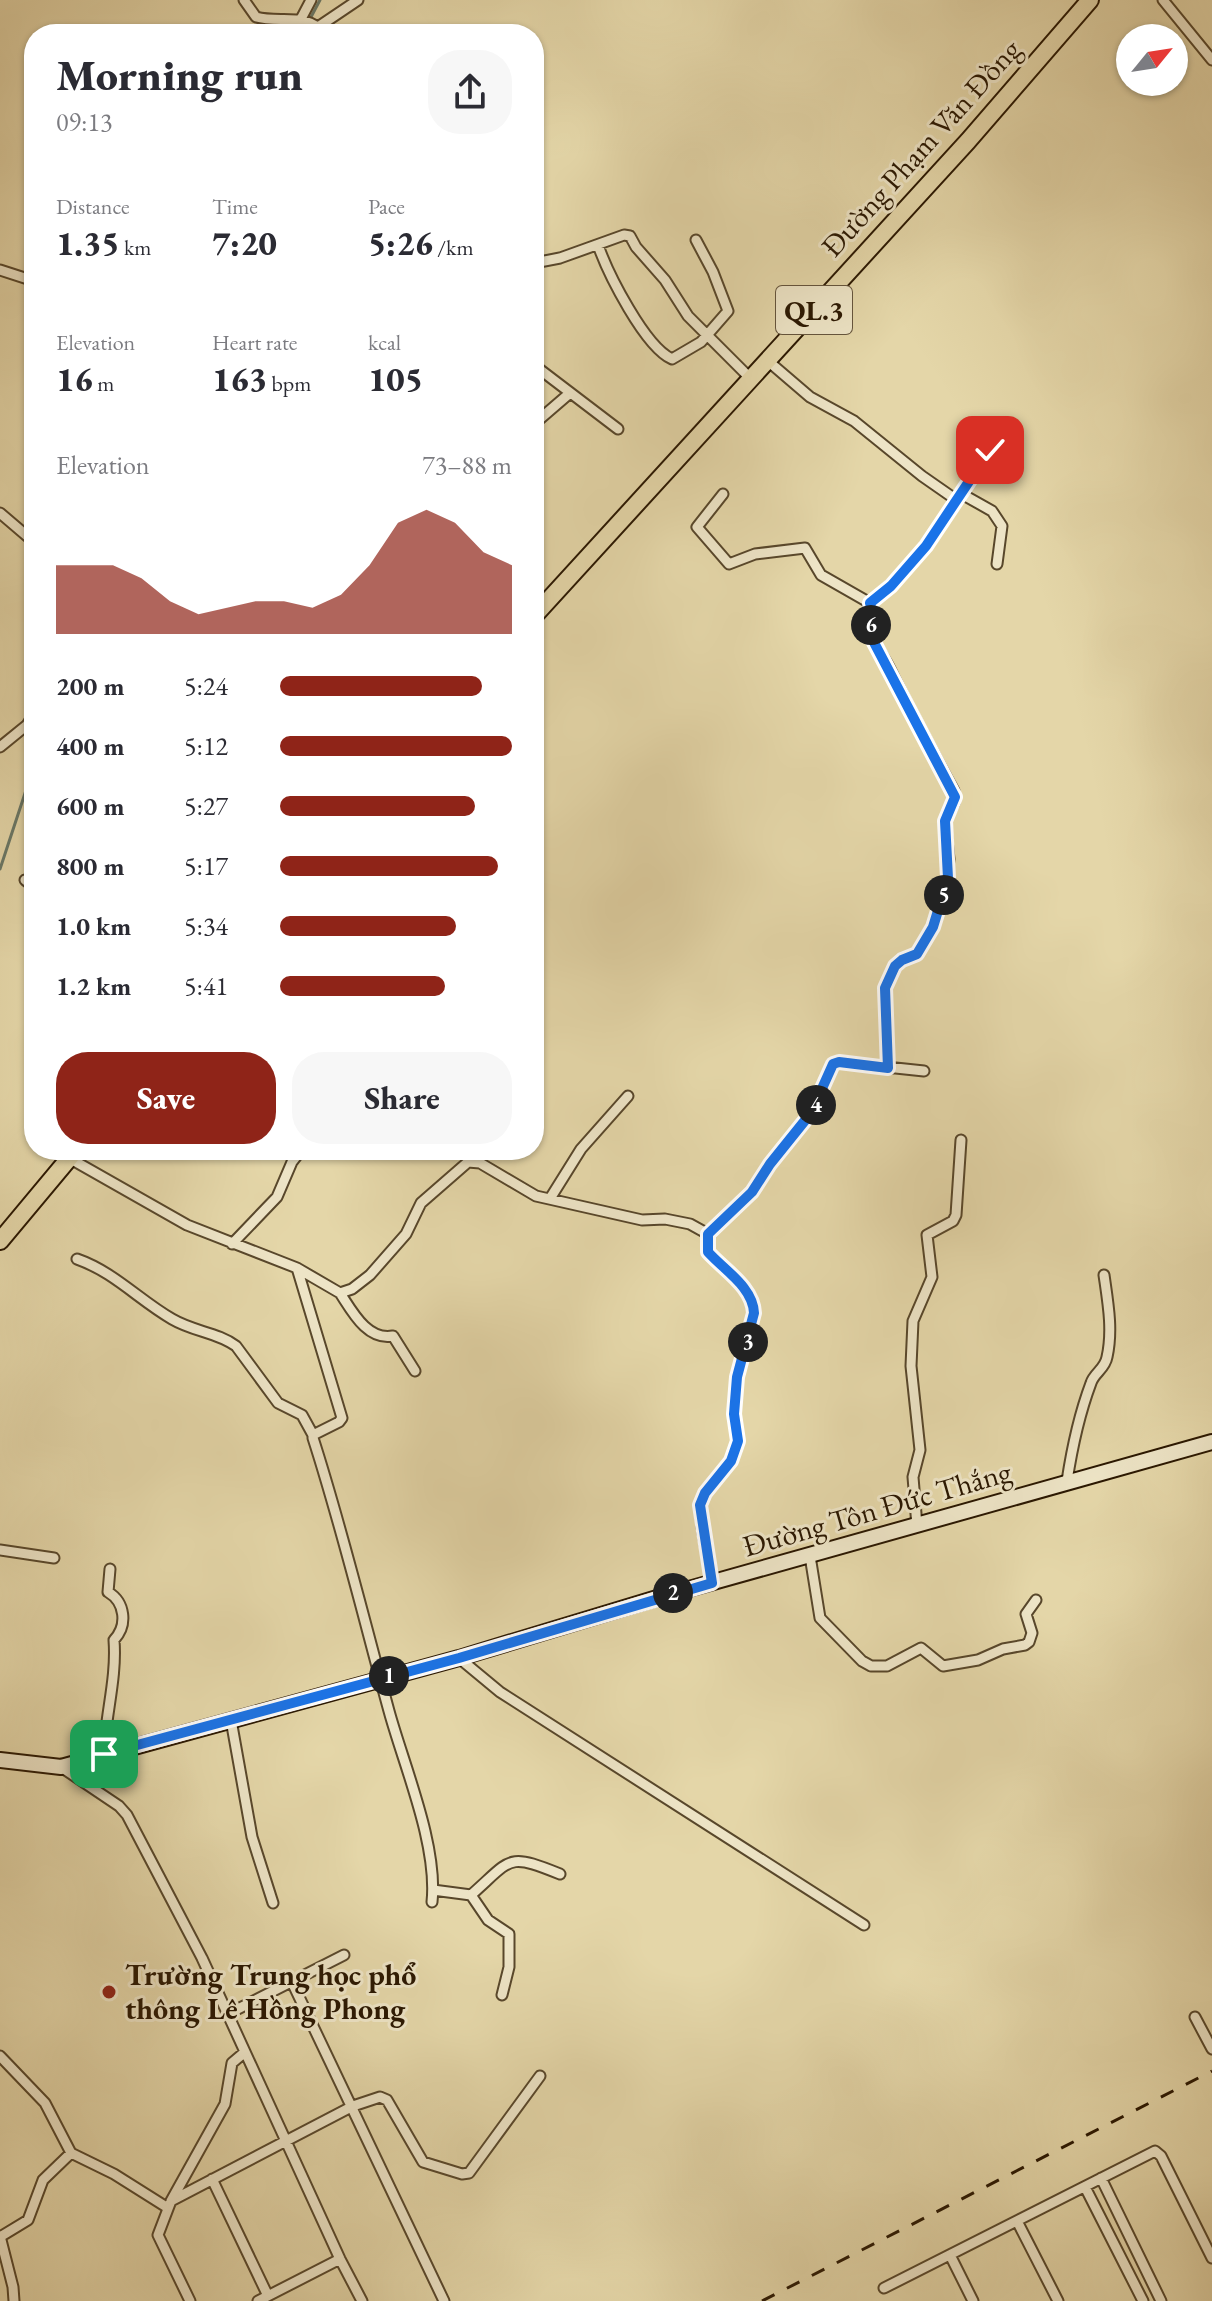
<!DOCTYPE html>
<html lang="en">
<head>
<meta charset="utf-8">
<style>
	:root { --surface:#fff; --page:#f7f7f7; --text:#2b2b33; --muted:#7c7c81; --accent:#8f2418 }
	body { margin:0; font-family:"EB Garamond",serif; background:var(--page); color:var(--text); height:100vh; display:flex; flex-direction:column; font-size:30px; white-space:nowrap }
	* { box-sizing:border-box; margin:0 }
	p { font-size:26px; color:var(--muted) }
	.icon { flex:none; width:44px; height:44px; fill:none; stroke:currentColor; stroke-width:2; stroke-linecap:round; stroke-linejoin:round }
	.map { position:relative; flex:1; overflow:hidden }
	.drawer { position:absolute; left:24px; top:24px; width:520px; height:1136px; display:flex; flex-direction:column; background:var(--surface); border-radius:32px; box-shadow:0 2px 6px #0004 }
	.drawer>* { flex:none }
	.needle { width:52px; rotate:60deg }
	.tools { position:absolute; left:1116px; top:24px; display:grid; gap:16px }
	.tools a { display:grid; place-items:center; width:72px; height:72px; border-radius:50%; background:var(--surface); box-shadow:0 2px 6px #0004; font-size:40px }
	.pin { position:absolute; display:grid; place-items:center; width:68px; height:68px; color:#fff; margin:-34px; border-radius:16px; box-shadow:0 4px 12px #0006 }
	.km { position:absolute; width:40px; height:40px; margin:-20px; border-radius:50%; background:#222; color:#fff; font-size:22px; line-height:40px; text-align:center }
	.round { display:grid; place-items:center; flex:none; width:84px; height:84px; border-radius:32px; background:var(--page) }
	.headline { display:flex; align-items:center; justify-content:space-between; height:136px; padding:0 32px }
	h1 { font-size:44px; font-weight:800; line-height:60px }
	.figures { display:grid; grid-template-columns:repeat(3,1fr); gap:12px; height:136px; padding:8px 32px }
	.figures div { display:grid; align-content:center }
	.figures b { font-size:34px; font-weight:800 }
	.figures small { font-size:22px; font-weight:400 }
	.figures p { font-size:22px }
	.chart { height:224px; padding:16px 32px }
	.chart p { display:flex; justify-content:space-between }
	.chart svg { width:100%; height:144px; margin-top:8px; fill:var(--accent); opacity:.7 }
	.primary-button { display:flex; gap:16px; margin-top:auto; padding:16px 32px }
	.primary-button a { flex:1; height:92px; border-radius:32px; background:var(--accent); color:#fff; font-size:32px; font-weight:800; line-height:92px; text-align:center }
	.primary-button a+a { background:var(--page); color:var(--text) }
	ul { padding:0 32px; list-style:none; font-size:26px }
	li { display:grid; grid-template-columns:128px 96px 1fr; align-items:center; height:60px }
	li i { height:20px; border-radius:10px; background:var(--accent) }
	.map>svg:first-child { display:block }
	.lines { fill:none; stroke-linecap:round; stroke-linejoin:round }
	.stream { stroke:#6a7867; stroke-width:3 }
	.minor-casing { stroke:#58472b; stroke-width:13 }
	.secondary-casing { stroke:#2a1701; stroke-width:18 }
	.trunk-casing { stroke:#2a1701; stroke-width:20 }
	.minor { stroke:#ede4c6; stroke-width:9 }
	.secondary { stroke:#ede4c6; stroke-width:14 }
	.trunk { stroke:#e4d6a8; stroke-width:16 }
	.rail { stroke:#2a1701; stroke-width:3; stroke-dasharray:14 14; stroke-linecap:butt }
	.route-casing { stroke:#fff; stroke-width:16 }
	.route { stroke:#1a73e8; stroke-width:10 }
	.poi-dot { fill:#8f2418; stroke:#ede4c6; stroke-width:3 }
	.labels { text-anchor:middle; stroke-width:6; stroke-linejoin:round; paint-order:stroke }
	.shield { fill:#ede4c6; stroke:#64543c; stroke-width:2 }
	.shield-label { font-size:28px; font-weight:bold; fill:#2a1701 }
	.street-label { font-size:30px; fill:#2a1701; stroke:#ede4c6 }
	.poi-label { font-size:30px; font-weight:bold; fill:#2a1701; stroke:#ede4c6; text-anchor:start }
</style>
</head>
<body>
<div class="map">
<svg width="1212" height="2301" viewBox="0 0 1212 2301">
	<rect width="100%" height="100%" fill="#e4d6a8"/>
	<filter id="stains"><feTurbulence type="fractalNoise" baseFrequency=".0025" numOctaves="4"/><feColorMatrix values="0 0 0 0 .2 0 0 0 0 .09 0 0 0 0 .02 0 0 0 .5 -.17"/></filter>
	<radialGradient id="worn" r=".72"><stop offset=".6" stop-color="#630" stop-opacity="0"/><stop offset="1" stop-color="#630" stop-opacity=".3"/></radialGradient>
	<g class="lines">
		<path class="stream" d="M302 34 320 0
			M0 869 34 766"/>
		<defs>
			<path id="minor" d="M244 0 256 17C281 24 305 11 325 34
				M1163 0 1212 60
				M318 27 358 0
				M293 34 311 0
				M598 245C608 274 645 347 672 359L701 342 728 311 713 272 696 240
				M534 263 560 258 624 235 630 236 636 247 665 280 688 316 751 379
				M0 270 34 281
				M768 361 810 397 854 421 922 476 955 499
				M534 365 618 429
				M534 424 570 393
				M960 493 992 511 1002 526 997 564
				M723 494 697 527 729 564 755 554 805 548 821 575 870 603 873 616 868 631C874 645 884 656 890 669 910 711 932 751 954 791V803L945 821 949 859 945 893 933 927 917 954 902 960 895 966 885 988 888 1068
				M0 513 34 542
				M870 603C921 564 951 505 989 454L990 446 977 424
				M0 747 27 725 34 714
				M25 880 34 887
				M69 1158 187 1225 297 1268 340 1293 352 1289 370 1275 406 1234 421 1203 468 1162 480 1163 536 1196 642 1220 665 1219 690 1224 708 1234
				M551 1197 581 1149 628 1096
				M232 1244 277 1197 292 1162 299 1153
				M77 1259C114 1272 139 1300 172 1319 194 1332 217 1332 236 1346L278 1403 302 1415 313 1435
				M297 1268 342 1418 339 1422 313 1435V1438C342 1528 364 1620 389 1711 404 1766 438 1845 432 1902
				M340 1293C352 1311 367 1341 393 1336L415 1371
				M1067 1481C1072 1448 1079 1415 1091 1383 1094 1373 1105 1369 1107 1357 1113 1330 1108 1303 1104 1275
				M917 1526 913 1477 920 1450 911 1366 913 1321 932 1277 927 1235 953 1221 956 1215 961 1140
				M0 1550 54 1558
				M810 1556 820 1618 862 1661 871 1666H887L921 1648 943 1666 978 1660 1003 1649 1025 1645 1029 1642 1032 1633 1026 1614 1036 1600
				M712 1583 702 1527 700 1505 705 1493 731 1461 738 1441 734 1414 737 1377 754 1313C753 1287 724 1270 708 1252V1234L752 1192 770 1164 811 1113 833 1064 839 1062 924 1071
				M459 1658 500 1692 864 1925
				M231 1720 252 1837 273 1903
				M104 1754C105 1716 117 1679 114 1640 128 1625 125 1602 108 1592L110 1569
				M61 1767 119 1806 127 1815 202 1958 340 2259 362 2301
				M433 1890 471 1895
				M471 1895 488 1920 509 1934V1967L502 1995
				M471 1895C512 1859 506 1852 560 1874
				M291 1980 444 2301
				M228 2014 344 1955
				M1195 2017 1212 2049
				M0 2056 45 2103 71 2153 114 2174 168 2208
				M1101 2178 1161 2301
				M212 2179 268 2296
				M1085 2187 1143 2301
				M171 2201 225 2104 232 2063 245 2052
				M1017 2221 1058 2301
				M0 2236 13 2287 14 2301
				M0 2237 28 2220 43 2180 71 2153
				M950 2255 973 2301
				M884 2288 1155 2151 1161 2156 1212 2258
				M190 2301 158 2235 171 2201 353 2106 380 2097 387 2100 423 2162 462 2174 469 2173 540 2076
				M258 2301 340 2259"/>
			<path id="secondary" d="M0 1760 61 1767 459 1658 660 1597 1212 1442"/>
			<path id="trunk" d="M534 616 968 141 1090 0
				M0 1241 76 1150"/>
		</defs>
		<use href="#minor" class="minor-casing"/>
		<use href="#secondary" class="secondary-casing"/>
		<use href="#trunk" class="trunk-casing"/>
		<use href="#minor" class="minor"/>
		<use href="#secondary" class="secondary"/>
		<use href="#trunk" class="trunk"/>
		<path class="rail" d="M762 2301 1212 2071"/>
	</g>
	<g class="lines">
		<defs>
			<path id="route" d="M104 1754 459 1658 712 1583 700 1505 705 1493 731 1461 738 1441 734 1414 737 1377 754 1313C753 1287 724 1270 708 1252V1234L752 1192 770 1164 811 1113 833 1064 839 1062 888 1068 885 988 895 966 902 960 917 954 933 927 948 878 945 821 955 797 868 631 873 616 870 603 891 586 926 546 990 450"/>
		</defs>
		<use href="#route" class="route-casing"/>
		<use href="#route" class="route"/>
	</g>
	<circle class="poi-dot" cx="109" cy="1992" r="8"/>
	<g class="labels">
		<rect class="shield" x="776" y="286" width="76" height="48" rx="6"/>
		<g class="shield-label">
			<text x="814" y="320">QL.3</text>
		</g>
		<g class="street-label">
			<text transform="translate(921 148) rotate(-48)" y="10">Đường Phạm Văn Đồng</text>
			<text transform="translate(877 1509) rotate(-16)" y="10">Đường Tôn Đức Thắng</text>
		</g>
		<g class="poi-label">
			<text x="125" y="1985">Trường Trung học phổ<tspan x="125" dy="34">thông Lê Hồng Phong</tspan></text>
		</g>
	</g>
	<rect width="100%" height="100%" filter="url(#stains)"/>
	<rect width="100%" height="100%" fill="url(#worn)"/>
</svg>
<div class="tools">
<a><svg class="needle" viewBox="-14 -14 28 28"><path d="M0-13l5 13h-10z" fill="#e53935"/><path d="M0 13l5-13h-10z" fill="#7c7c81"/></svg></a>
</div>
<div class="pin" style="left:104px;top:1754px;background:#1e9e55"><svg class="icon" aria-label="arrive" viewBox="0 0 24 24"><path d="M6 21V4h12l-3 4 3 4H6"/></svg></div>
<div class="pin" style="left:990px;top:450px;background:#d93025"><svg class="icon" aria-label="check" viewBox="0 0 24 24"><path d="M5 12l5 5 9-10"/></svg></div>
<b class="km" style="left:389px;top:1676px">1</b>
<b class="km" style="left:673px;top:1593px">2</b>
<b class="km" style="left:748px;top:1342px">3</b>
<b class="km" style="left:816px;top:1105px">4</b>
<b class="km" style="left:944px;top:895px">5</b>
<b class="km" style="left:871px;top:625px">6</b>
<section class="drawer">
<div class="headline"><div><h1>Morning run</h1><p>09:13</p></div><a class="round"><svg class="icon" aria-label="share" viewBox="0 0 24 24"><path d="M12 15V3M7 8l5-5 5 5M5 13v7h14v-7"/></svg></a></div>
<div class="figures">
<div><p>Distance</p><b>1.35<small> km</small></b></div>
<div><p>Time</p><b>7:20</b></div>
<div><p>Pace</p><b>5:26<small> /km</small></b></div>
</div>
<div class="figures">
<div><p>Elevation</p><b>16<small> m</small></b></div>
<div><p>Heart rate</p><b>163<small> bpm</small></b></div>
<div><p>kcal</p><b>105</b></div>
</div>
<div class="chart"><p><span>Elevation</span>73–88 m</p>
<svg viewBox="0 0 160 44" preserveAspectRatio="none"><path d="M0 44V23L10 23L20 23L30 27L40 34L50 38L60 36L70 34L80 34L90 36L100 32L110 23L120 10L130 6L140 10L150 19L160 23V44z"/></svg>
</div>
<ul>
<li><b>200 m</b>5:24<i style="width:87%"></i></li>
<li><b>400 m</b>5:12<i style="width:100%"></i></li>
<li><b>600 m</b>5:27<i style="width:84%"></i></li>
<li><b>800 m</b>5:17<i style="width:94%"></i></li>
<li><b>1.0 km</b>5:34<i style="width:76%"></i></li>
<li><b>1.2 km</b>5:41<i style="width:71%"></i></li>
</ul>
<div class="primary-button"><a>Save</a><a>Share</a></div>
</section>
</div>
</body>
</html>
